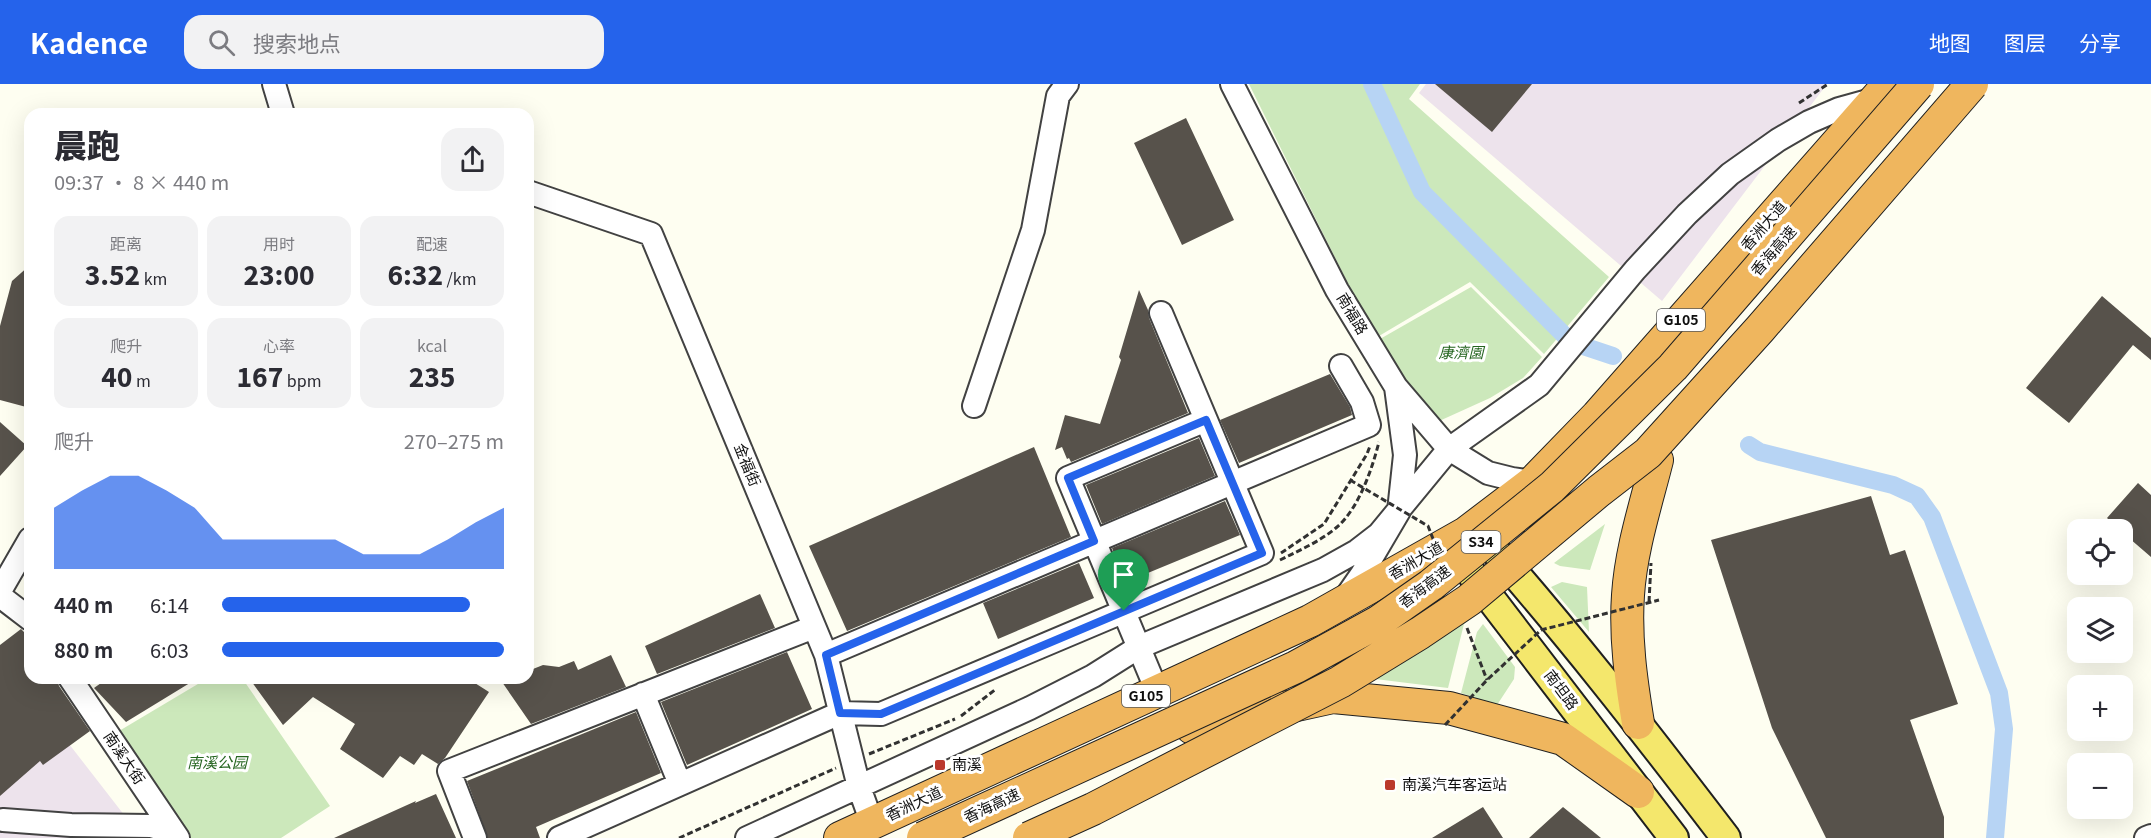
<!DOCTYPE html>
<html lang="zh">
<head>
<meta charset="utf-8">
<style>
	:root { --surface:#fff; --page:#f2f2f3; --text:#2b2b33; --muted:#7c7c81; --accent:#2563eb }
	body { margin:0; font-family:Georgia,"Noto Sans SC",serif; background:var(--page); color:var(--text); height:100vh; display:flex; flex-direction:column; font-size:22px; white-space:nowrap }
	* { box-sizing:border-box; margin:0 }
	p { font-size:20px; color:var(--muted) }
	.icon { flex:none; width:33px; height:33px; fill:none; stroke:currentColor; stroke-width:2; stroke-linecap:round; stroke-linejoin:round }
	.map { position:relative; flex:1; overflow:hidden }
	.sheet { position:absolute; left:24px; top:24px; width:510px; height:576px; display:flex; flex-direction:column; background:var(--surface); border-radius:18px; box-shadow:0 6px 24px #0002 }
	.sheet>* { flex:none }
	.fabs { position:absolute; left:2067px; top:435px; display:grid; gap:12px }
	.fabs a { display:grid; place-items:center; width:66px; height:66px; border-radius:12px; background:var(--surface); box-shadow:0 6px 24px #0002; font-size:30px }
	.pin { position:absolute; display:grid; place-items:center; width:51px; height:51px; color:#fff; margin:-62px -26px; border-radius:50% 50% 50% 0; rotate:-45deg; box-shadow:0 0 6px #0007 }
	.pin .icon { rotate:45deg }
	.round { display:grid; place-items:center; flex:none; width:63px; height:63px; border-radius:18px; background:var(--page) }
	.overview { display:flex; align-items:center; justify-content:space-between; height:102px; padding:0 30px }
	h1 { font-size:33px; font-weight:800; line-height:45px }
	.metrics { display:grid; grid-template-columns:repeat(3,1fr); gap:9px; height:102px; padding:6px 30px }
	.metrics div { display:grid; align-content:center; border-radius:15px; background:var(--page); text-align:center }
	.metrics b { font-size:26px; font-weight:800 }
	.metrics small { font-size:16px; font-weight:400 }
	.metrics p { font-size:16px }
	.chart { height:168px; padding:12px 30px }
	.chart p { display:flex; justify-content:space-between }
	.chart svg { width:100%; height:108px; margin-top:6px; fill:var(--accent); opacity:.7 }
	ul { padding:0 30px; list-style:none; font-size:20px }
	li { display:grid; grid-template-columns:96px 72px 1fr; align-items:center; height:45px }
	li i { height:15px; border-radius:8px; background:var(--accent) }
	header { display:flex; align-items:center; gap:36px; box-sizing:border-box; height:84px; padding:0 30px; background:var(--accent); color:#fff }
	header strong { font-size:28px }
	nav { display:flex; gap:33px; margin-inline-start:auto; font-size:21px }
	.search { width:420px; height:54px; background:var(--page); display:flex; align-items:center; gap:15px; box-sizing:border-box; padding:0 21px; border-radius:18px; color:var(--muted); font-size:22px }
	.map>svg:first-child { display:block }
	.industrial { fill:#ede3ec }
	.green { fill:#cce8bb }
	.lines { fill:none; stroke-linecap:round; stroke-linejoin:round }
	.canal { stroke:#b7d4f4; stroke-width:18 }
	.building { fill:#57524b }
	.minor-casing { stroke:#424242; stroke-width:26 }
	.major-casing { stroke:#202020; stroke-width:32 }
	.highway-casing { stroke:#202020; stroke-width:34 }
	.path { stroke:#313131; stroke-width:3; stroke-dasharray:6 3; stroke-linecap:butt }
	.minor { stroke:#fff; stroke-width:22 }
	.major { stroke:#f4e76c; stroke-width:28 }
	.highway { stroke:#efb65e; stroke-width:32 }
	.highway-bridge-casing { stroke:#202020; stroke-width:34; stroke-linecap:butt }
	.path-bridge { stroke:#313131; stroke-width:3; stroke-dasharray:6 3; stroke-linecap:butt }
	.highway-bridge { stroke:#efb65e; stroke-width:32 }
	.route-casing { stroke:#fff; stroke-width:12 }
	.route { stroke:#2563eb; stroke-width:8 }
	.poi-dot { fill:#bb392b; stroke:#fff; stroke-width:2 }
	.labels { text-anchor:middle; stroke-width:6; stroke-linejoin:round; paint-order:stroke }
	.shield { fill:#fff; stroke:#575757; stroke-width:1.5 }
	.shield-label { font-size:14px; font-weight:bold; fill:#0f0f0f }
	.street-label { font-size:15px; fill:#0f0f0f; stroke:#fff }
	.park-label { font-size:15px; font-style:italic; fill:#256520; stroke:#fff }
	.poi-label { font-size:15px; fill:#0f0f0f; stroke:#fff; text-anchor:start }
</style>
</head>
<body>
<header>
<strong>Kadence</strong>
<div class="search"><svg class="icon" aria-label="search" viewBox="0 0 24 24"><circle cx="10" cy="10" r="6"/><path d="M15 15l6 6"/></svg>搜索地点</div>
<nav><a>地图</a><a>图层</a><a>分享</a></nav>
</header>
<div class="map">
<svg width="2151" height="754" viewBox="0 0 2151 754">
	<rect width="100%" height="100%" fill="#fefef1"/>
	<path class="industrial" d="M1426 0H1827L1662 217 1419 9Z
		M0 583 38 620 142 754H0Z"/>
	<path class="green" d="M1249 0H1420L1409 15 1609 193 1544 270 1470 198 1379 252 1352 208Z
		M1471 203 1542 273 1523 294 1490 314 1437 338 1401 297 1380 255Z
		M1605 440 1590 486 1560 482 1554 479Z
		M1562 498 1587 503 1589 548 1551 503Z
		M1471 527 1476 531 1464 540 1448 604 1359 593Z
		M1483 540 1515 583 1514 595 1497 621 1461 609 1477 548Z
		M208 594H242L330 722 281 754H184L114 650Z"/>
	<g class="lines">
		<path class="canal" d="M1372 0 1422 108 1571 258 1613 272
			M1749 361 1760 368 1893 401 1917 412 1932 433 1999 609 2004 645 1995 754"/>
	</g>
	<path class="building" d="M1435 0H1532L1492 48Z
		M1186 34 1234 136 1182 161 1134 59Z
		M30 181V324L0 316V242L12 197Z
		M1139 206 1148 226 1149 234 1188 329 1071 378 1069 374 1067 375 1062 363 1055 366 1065 331 1100 340 1121 276 1119 273Z
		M2102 212 2151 254V276L2133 261 2069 339 2026 304Z
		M1330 290 1350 323 1352 331 1239 379 1220 336Z
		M0 338 27 362 0 392Z
		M1199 354 1215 392 1102 440 1086 401Z
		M1034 363 1071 453 847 547 809 462Z
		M2138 399 2151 411V473L2122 448V446H2120L2107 434Z
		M1871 412 1890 471 1905 466 1958 620 1910 636 1944 733V754H1826L1772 644 1711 456Z
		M1225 417 1240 451 1126 498 1112 464Z
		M1079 479 1094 514 998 555 983 519Z
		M760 510 775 544 657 590 645 562Z
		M21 545 30 554V594H57L59 602 90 647 43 681 40 677 0 712V561Z
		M787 568 812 625 687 681 661 618Z
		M611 571 626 603 531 640 502 598 511 594H528V587L543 581 559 583 574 577 578 586Z
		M108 594H198L126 638 94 604Z
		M249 594H467L489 608 445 674 438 680 422 670 414 681 400 672 383 694 340 665 355 640 313 613 283 641Z
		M636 628 661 689 536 743 540 754H488L467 697Z
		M436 710 456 754H334L416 717 415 719Z
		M1483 723 1503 754H1432Z
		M1563 723 1601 754H1529Z"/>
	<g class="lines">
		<defs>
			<path id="minor" d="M274 0 283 30
				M1232 0 1337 206 1396 303 1449 365 1488 389 1512 395 1533 398
				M528 108 651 150 826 571 859 703 872 739
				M974 322 1033 146 1058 12 1067 0
				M0 507 30 455
				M0 512 30 535
				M1346 513 1362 490 1399 427 1405 371 1396 303
				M826 571 1369 341 1362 318 1341 282
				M70 594 178 754
				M1157 607 1068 394 1206 336
				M643 610 680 700
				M3 736 71 741 151 742 173 748
				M475 754 449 687 814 543
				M559 754 840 629 881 630 1262 469 1161 229
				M747 754 1030 624 1093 592 1139 563 1323 486 1357 467 1379 450 1449 365 1539 301 1635 186 1687 130 1730 90 1778 56 1809 38 1839 25 1875 15
				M2146 754 2151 752"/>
			<path id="major" d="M1474 443C1563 542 1645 648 1726 754
				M1448 459 1674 754"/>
			<path id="highway" d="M1638 639C1631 596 1625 554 1628 511 1631 465 1646 420 1657 376
				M1192 644 1333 613 1449 624 1563 655 1638 708
				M840 754 1310 537 1466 449 1533 398 1597 332 1889 0"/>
		</defs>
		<use href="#minor" class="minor-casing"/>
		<use href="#major" class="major-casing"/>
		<use href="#highway" class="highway-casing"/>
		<path class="path" d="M1799 19 1828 0
			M1281 469 1324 440 1367 370 1370 362
			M1280 476C1300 466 1321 457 1337 443 1359 424 1372 385 1379 358
			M961 632 996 605
			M869 670 955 635
			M679 754 836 684"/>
		<use href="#minor" class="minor"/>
		<use href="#major" class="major"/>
		<use href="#highway" class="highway"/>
		<defs>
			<path id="highway-bridge" d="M923 754 1296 583 1378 538 1431 501 1552 403 1673 283 1918 0
				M1029 754 1093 725 1340 598 1420 549 1469 516 1599 407 1648 369 1760 245 1972 0"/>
		</defs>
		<use href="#highway-bridge" class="highway-bridge-casing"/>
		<path class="path-bridge" d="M1350 396 1428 442 1437 465
			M1649 518 1651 479
			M1467 544 1487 596
			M1445 641 1487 596 1541 546 1659 516"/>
		<use href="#highway-bridge" class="highway-bridge"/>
	</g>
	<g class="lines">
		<defs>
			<path id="route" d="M1206 336 1262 469 881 630 840 629 826 571 1094 457 1068 394Z"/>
		</defs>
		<use href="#route" class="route-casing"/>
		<use href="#route" class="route"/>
	</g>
	<g class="poi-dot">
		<rect x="934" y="675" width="12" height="12" rx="3"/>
		<rect x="1384" y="695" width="12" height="12" rx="3"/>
	</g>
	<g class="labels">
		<g class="shield">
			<rect x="1657" y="225" width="48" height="22" rx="4.5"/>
			<rect x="1461.5" y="447" width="39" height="22" rx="4.5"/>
			<rect x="1122" y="601" width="48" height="22" rx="4.5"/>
		</g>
		<g class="shield-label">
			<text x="1681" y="241">G105</text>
			<text x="1481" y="463">S34</text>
			<text x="1146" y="617">G105</text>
		</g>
		<g class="street-label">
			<text transform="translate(1764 142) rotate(-49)" y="5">香洲大道</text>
			<text transform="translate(1774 167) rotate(-49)" y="5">香海高速</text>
			<text transform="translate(1352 230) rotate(59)" y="5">南福路</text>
			<text transform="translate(747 381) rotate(68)" y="5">金福街</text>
			<text transform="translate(1416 477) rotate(-30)" y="5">香洲大道</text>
			<text transform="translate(1425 503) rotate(-37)" y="5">香海高速</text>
			<text transform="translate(1561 606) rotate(53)" y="5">南坦路</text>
			<text transform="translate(124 674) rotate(56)" y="5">南溪大街</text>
			<text transform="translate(914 720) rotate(-25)" y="5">香洲大道</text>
			<text transform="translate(992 722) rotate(-25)" y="5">香海高速</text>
		</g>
		<g class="park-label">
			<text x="1461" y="274">康濟園</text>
			<text x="217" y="684">南溪公园</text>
		</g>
		<g class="poi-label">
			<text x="952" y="686">南溪</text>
			<text x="1402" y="706">南溪汽车客运站</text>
		</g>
	</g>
</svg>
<div class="fabs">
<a><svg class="icon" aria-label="locate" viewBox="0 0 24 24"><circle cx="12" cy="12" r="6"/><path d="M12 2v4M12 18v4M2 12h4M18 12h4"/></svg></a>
<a><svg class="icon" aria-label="layers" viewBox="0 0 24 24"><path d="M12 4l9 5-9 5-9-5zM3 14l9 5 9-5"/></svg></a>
<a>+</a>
<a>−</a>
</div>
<div class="pin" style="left:1124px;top:527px;background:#1e9e55"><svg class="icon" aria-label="arrive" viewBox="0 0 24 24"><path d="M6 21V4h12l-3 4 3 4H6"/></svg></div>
<section class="sheet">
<div class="overview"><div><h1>晨跑</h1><p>09:37 · 8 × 440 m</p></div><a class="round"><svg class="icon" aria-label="share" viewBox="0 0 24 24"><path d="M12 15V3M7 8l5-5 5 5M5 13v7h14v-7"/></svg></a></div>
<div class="metrics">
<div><p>距离</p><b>3.52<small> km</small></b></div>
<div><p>用时</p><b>23:00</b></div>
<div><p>配速</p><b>6:32<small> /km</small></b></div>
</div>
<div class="metrics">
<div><p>爬升</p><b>40<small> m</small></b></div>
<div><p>心率</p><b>167<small> bpm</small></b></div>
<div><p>kcal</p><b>235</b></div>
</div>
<div class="chart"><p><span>爬升</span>270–275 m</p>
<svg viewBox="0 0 160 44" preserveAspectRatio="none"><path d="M0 44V19L10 12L20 6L30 6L40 12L50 19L60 32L70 32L80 32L90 32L100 32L110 38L120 38L130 38L140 32L150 25L160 19V44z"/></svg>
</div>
<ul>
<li><b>440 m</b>6:14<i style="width:88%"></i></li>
<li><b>880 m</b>6:03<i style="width:100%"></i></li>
</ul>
</section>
</div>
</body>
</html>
